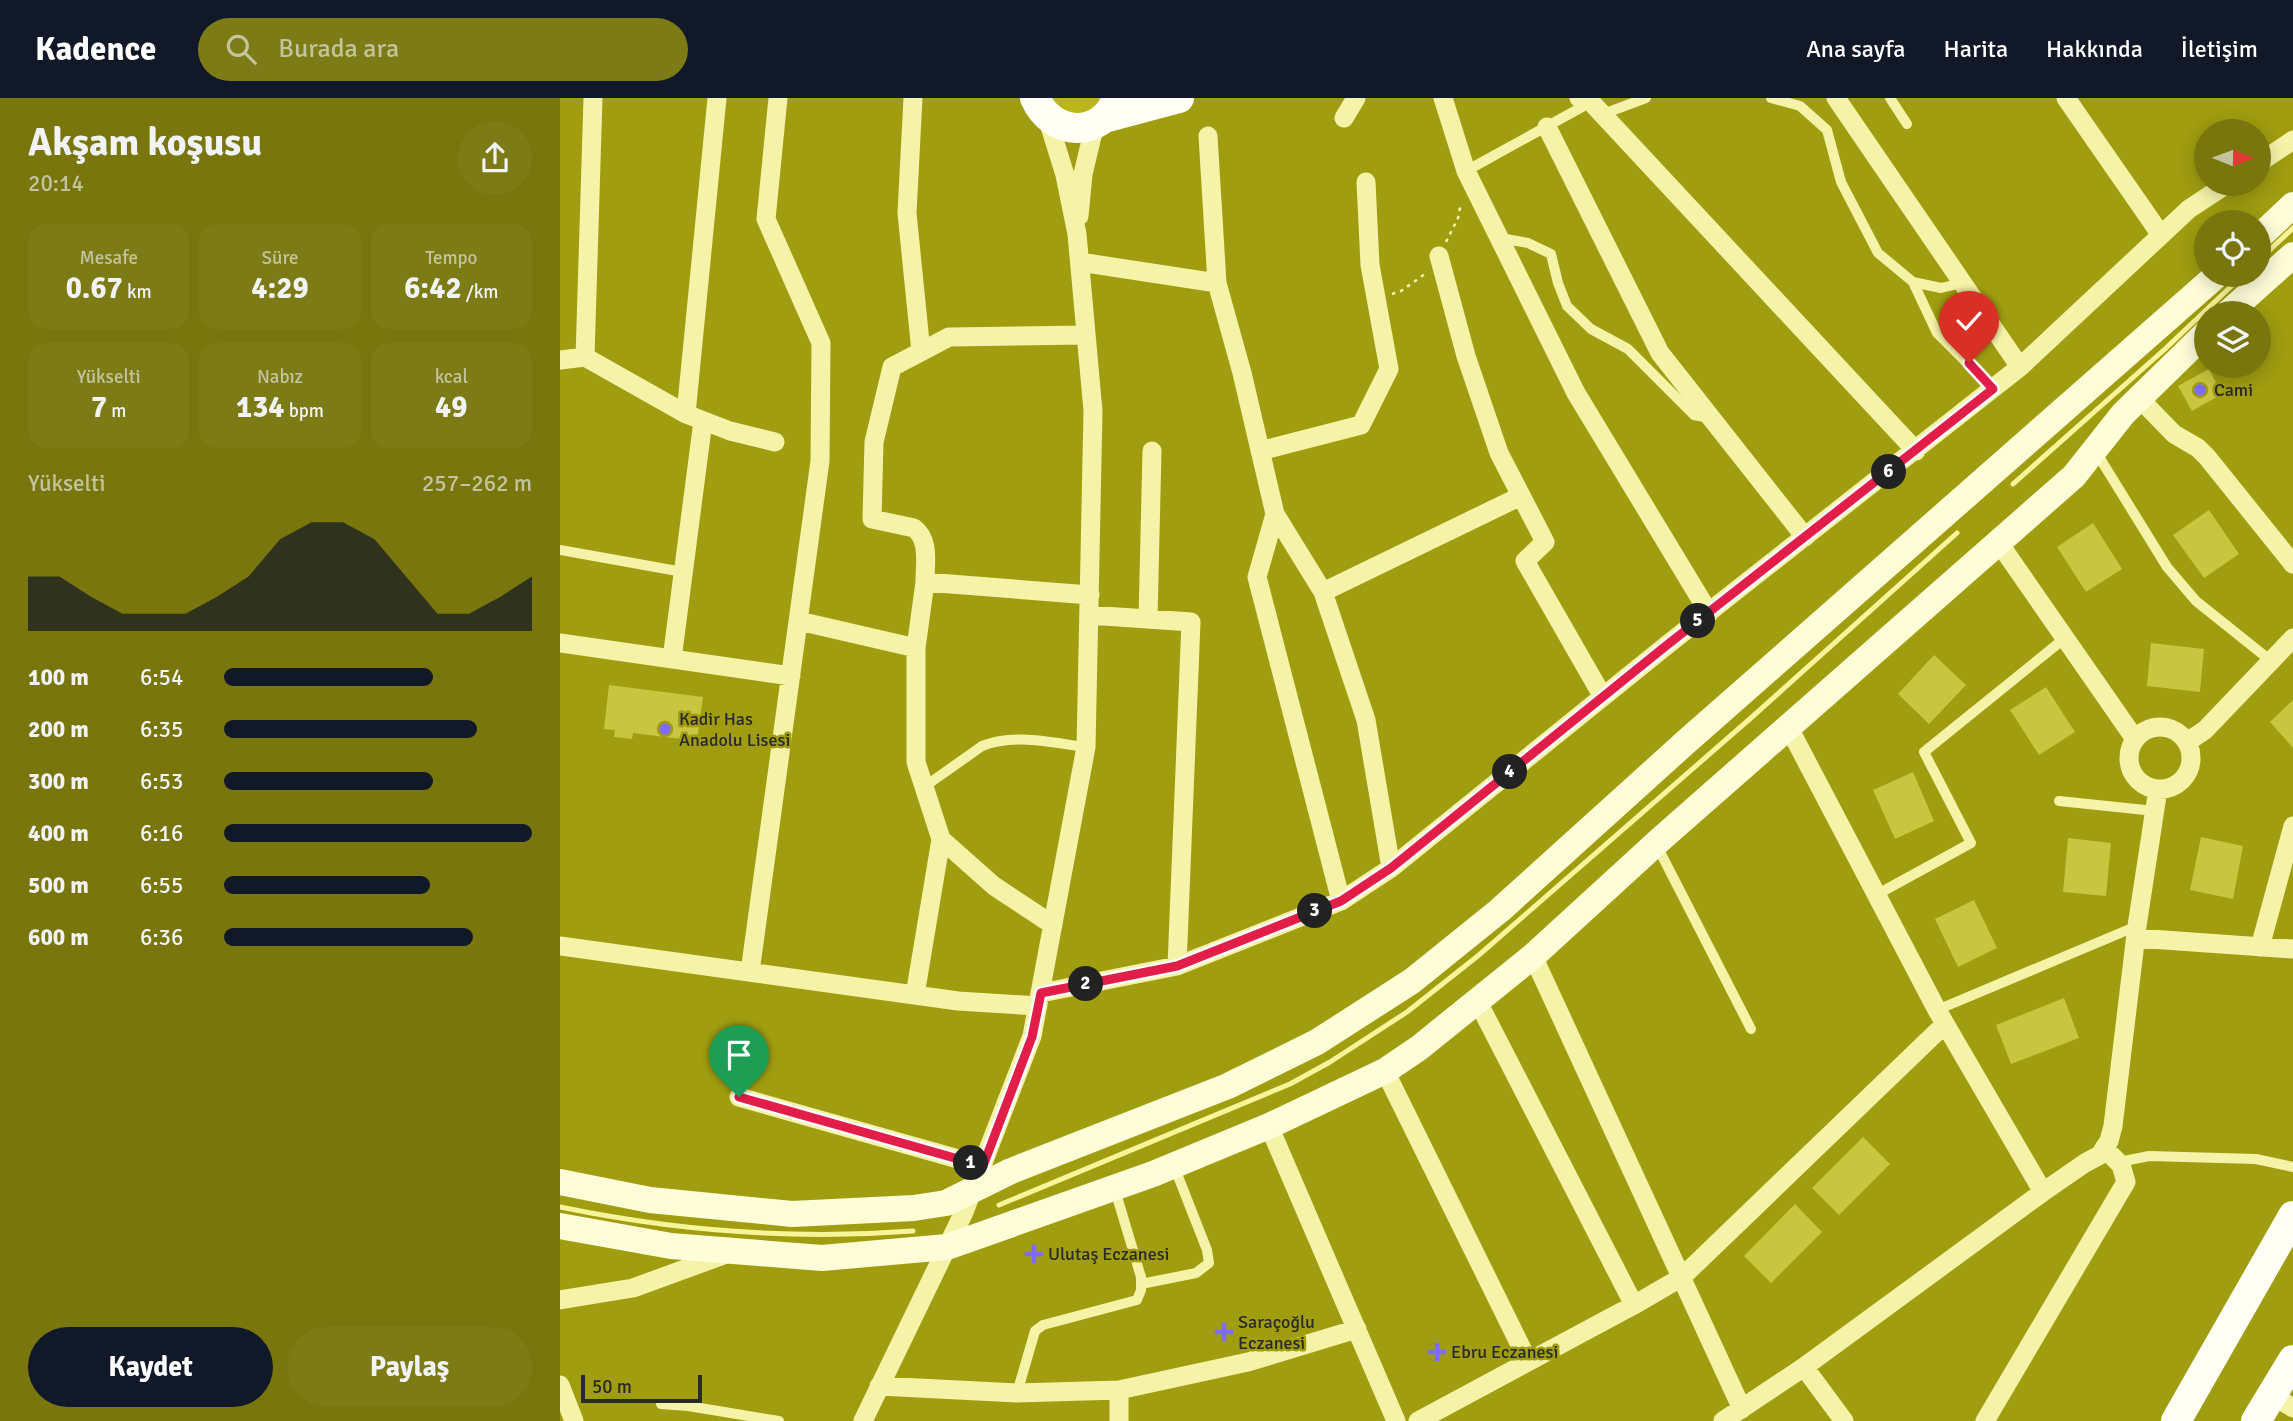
<!DOCTYPE html>
<html lang="tr">
<head>
<meta charset="utf-8">
<style>
	:root { --surface:#78760c; --page:#7d7b15; --text:#f1f3f6; --muted:#c3c49d; --accent:#111827 }
	body { margin:0; font-family:Signika,sans-serif; background:var(--page); color:var(--text); height:100vh; display:flex; flex-direction:column; font-size:26px; white-space:nowrap }
	* { box-sizing:border-box; margin:0 }
	p { font-size:23px; color:var(--muted) }
	.icon { flex:none; width:38px; height:38px; fill:none; stroke:currentColor; stroke-width:2; stroke-linecap:round; stroke-linejoin:round }
	.map { position:relative; flex:1; overflow:hidden }
	.panel { display:flex; flex-direction:column; background:var(--surface); width:560px }
	.panel>* { flex:none }
	.needle { width:46px; rotate:91deg }
	.fabs { position:absolute; left:1634px; top:21px; display:grid; gap:14px }
	.fabs a { display:grid; place-items:center; width:77px; height:77px; border-radius:50%; background:var(--surface); box-shadow:0 4px 18px #0003; font-size:35px }
	.scale { position:absolute; left:21px; bottom:18px; width:121px; box-sizing:border-box; padding-left:7px; border:4px solid #292929; border-top:0; font-size:19px; line-height:24px; white-space:nowrap; color:#292929; -webkit-text-stroke:5px #a09d10; paint-order:stroke }
	.pin { position:absolute; display:grid; place-items:center; width:60px; height:60px; color:#fff; margin:-72px -30px; border-radius:50% 50% 50% 0; rotate:-45deg; box-shadow:0 0 7px #0007 }
	.pin .icon { rotate:45deg }
	.km { position:absolute; width:35px; height:35px; margin:-18px; border-radius:50%; background:#222; color:#fff; font-size:19px; line-height:35px; text-align:center }
	.round { display:grid; place-items:center; flex:none; width:74px; height:74px; border-radius:37px; background:var(--page) }
	.headline { display:flex; align-items:center; justify-content:space-between; height:119px; padding:0 28px }
	h1 { font-size:38px; font-weight:800; line-height:52px }
	.stats { display:grid; grid-template-columns:repeat(3,1fr); gap:10px; height:119px; padding:7px 28px }
	.stats div { display:grid; align-content:center; border-radius:18px; background:var(--page); text-align:center }
	.stats b { font-size:30px; font-weight:800 }
	.stats small { font-size:19px; font-weight:400 }
	.stats p { font-size:19px }
	.chart { height:196px; padding:14px 28px }
	.chart p { display:flex; justify-content:space-between }
	.chart svg { width:100%; height:126px; margin-top:7px; fill:var(--accent); opacity:.7 }
	.button { display:flex; gap:14px; margin-top:auto; padding:14px 28px }
	.button a { flex:1; height:80px; border-radius:42px; background:var(--accent); color:#fff; font-size:28px; font-weight:800; line-height:80px; text-align:center }
	.button a+a { background:var(--page); color:var(--text) }
	ul { padding:0 28px; list-style:none; font-size:23px }
	li { display:grid; grid-template-columns:112px 84px 1fr; align-items:center; height:52px }
	li i { height:18px; border-radius:9px; background:var(--accent) }
	header { display:flex; align-items:center; gap:42px; box-sizing:border-box; height:98px; padding:0 35px; background:var(--accent); color:#fff }
	header strong { font-size:33px }
	nav { display:flex; gap:38px; margin-inline-start:auto; font-size:24px }
	.search { width:490px; height:63px; background:var(--page); display:flex; align-items:center; gap:18px; box-sizing:border-box; padding:0 24px; border-radius:38px; color:var(--muted); font-size:26px }
	main { display:flex; flex:1; min-height:0 }
	.map>svg:first-child { display:block }
	.green { fill:#bab518 }
	.lines { fill:none; stroke-linecap:round; stroke-linejoin:round }
	.stream { stroke:#f8f499; stroke-width:5 }
	.building { fill:#c8c53e }
	.path { stroke:#f5f3a8; stroke-width:2.5; stroke-dasharray:3.5 5; stroke-linecap:butt }
	.service { stroke:#f5f3a8; stroke-width:10 }
	.minor { stroke:#f5f3a8; stroke-width:19 }
	.secondary { stroke:#fefdd8; stroke-width:26 }
	.primary { stroke:#fffff6; stroke-width:30 }
	.route-casing { stroke:#fff; stroke-width:14 }
	.route { stroke:#e11d48; stroke-width:9 }
	.poi-dot { fill:#7f6cff; stroke:#a09d10; stroke-width:2.5 }
	.labels { text-anchor:middle; stroke-width:5; stroke-linejoin:round; paint-order:stroke }
	.poi-label { font-size:18px; fill:#292929; stroke:#a09d10; text-anchor:start }
</style>
</head>
<body>
<header>
<strong>Kadence</strong>
<div class="search"><svg class="icon" aria-label="search" viewBox="0 0 24 24"><circle cx="10" cy="10" r="6"/><path d="M15 15l6 6"/></svg>Burada ara</div>
<nav><a>Ana sayfa</a><a>Harita</a><a>Hakkında</a><a>İletişim</a></nav>
</header>
<main>
<section class="panel">
<div class="headline"><div><h1>Akşam koşusu</h1><p>20:14</p></div><a class="round"><svg class="icon" aria-label="share" viewBox="0 0 24 24"><path d="M12 15V3M7 8l5-5 5 5M5 13v7h14v-7"/></svg></a></div>
<div class="stats">
<div><p>Mesafe</p><b>0.67<small> km</small></b></div>
<div><p>Süre</p><b>4:29</b></div>
<div><p>Tempo</p><b>6:42<small> /km</small></b></div>
</div>
<div class="stats">
<div><p>Yükselti</p><b>7<small> m</small></b></div>
<div><p>Nabız</p><b>134<small> bpm</small></b></div>
<div><p>kcal</p><b>49</b></div>
</div>
<div class="chart"><p><span>Yükselti</span>257–262 m</p>
<svg viewBox="0 0 160 44" preserveAspectRatio="none"><path d="M0 44V25L10 25L20 32L30 38L40 38L50 38L60 32L70 25L80 12L90 6L100 6L110 12L120 25L130 38L140 38L150 32L160 25V44z"/></svg>
</div>
<ul>
<li><b>100 m</b>6:54<i style="width:68%"></i></li>
<li><b>200 m</b>6:35<i style="width:82%"></i></li>
<li><b>300 m</b>6:53<i style="width:68%"></i></li>
<li><b>400 m</b>6:16<i style="width:100%"></i></li>
<li><b>500 m</b>6:55<i style="width:67%"></i></li>
<li><b>600 m</b>6:36<i style="width:81%"></i></li>
</ul>
<div class="button"><a>Kaydet</a><a>Paylaş</a></div>
</section>
<div class="map">
<svg width="1733" height="1323" viewBox="0 0 1733 1323">
	<rect width="100%" height="100%" fill="#a09d10"/>
	<path class="green" d="M487 0H545L530 15 508 17Z"/>
	<g class="lines">
		<path class="stream" d="M1699 162 1733 130
			M1453 386 1605 251 1683 177
			M439 1107 730 986 770 964 847 914 919 857 1192 619 1397 435
			M0 1109C116 1133 235 1142 353 1133"/>
	</g>
	<path class="building" d="M1649 271 1662 296 1632 313 1618 288Z
		M1649 412 1679 456 1644 480 1613 437Z
		M1533 425 1562 471 1526 494 1497 449Z
		M1591 545 1644 551 1640 594 1587 588Z
		M1374 557 1406 587 1369 626 1338 596Z
		M49 587 143 599 137 643 73 635 72 641 54 639 55 632 44 631Z
		M1486 589 1515 634 1479 657 1450 612Z
		M1733 602V650L1710 624Z
		M1353 674 1374 723 1335 741 1313 692Z
		M1641 739 1683 748 1673 801 1630 792Z
		M1508 740 1551 745 1546 798 1503 794Z
		M1414 802 1437 850 1398 869 1375 821Z
		M1504 900 1519 940 1451 966 1436 927Z
		M1303 1039 1330 1066 1279 1117 1252 1090Z
		M1235 1106 1262 1134 1211 1185 1184 1158Z"/>
	<g class="lines">
		<path class="path" d="M886 144 898 120 901 105
			M832 196 841 193 865 176"/>
		<path class="service" d="M1211 0 1240 8 1267 32 1281 84 1318 155 1353 184 1381 190 1402 185
			M1330 0 1347 26
			M1043 16 1086 0
			M906 73 1031 4
			M940 140 968 145 991 156 998 185 1007 208 1031 231 1068 251 1134 317 1149 320
			M1353 184 1377 235 1433 291
			M1536 354 1607 469 1636 503 1711 563
			M0 452 123 474
			M364 689 422 648C455 635 492 645 526 649
			M1499 703 1595 713
			M1097 748 1191 931
			M1316 797 1411 745 1364 654 1505 540
			M1377 912 1577 828
			M1559 1064 1589 1058 1696 1061 1733 1069
			M581 1186 636 1175 649 1165 647 1152 614 1068
			M457 1295 475 1233 483 1227 577 1202 581 1192V1179L555 1092
			M101 1306 128 1308 219 1323"/>
		<path class="minor" d="M33 0 25 259 126 316 170 333 215 344
			M353 0 347 115 361 254
			M883 0 906 73 1016 295 1149 515
			M1019 0 1031 4 1356 353
			M1276 0 1460 269
			M1506 0 1601 137
			M784 20 796 0
			M987 29 1100 255 1245 439
			M648 38 657 185 682 275 715 416 763 494 806 622 831 770
			M1699 65 1733 42
			M519 118 523 76 535 26
			M879 158 906 258 939 355 985 444 965 463 1043 599
			M520 164 657 185
			M0 262 25 259
			M1579 300 1614 336 1638 350 1647 359 1733 466
			M126 316 157 0
			M700 353 801 327 829 271 810 167 806 84
			M715 416 697 479 781 803
			M1439 445 1575 641
			M365 484C365 465 370 442 354 430L312 421 314 344 332 269 389 239 526 237
			M763 494 961 398
			M529 517 631 524 617 868
			M588 521 592 353
			M239 523 356 550V664L381 741 355 897
			M0 545 231 578
			M356 550 365 484 530 497
			M112 561 143 323
			M1569 660a31 31 0 1 1 62 0a31 31 0 1 1-62 0Z
			M1229 630 1377 912 1483 1094
			M1627 644 1645 632 1733 540
			M381 741 434 788 493 827
			M1576 840 1733 851
			M0 848 398 903 478 908
			M1700 849 1733 728
			M973 858 1182 1311
			M190 874 260 363 261 245 206 121 218 0
			M481 895 617 868 781 803 831 770 1107 547 1460 269 1629 111 1667 86
			M918 904 1074 1207
			M825 973 968 1263
			M179 999 423 1068
			M709 1028 836 1323
			M0 1202 73 1190 169 1155
			M1244 1269 1284 1323
			M0 1287 14 1323
			M319 1288 457 1295 559 1292 688 1264 797 1231
			M559 1292V1323
			M1712 1297 1733 1310
			M303 1323 404 1114 472 938 526 649 533 313 517 136 505 77 487 19
			M858 1323 1074 1207 1122 1179 1385 926
			M1163 1323 1244 1269 1483 1094 1525 1065 1540 1057 1549 1043 1553 1028 1577 828 1598 691
			M1425 1323 1566 1084 1561 1067 1544 1050"/>
		<path class="secondary" d="M1699 139 1733 107
			M1668 215 1733 157
			M0 1084 90 1102 232 1116 354 1110 386 1105 451 1073 668 988 757 944 852 883 940 812 1127 643 1657 177
			M0 1128 111 1148 262 1160 387 1149 593 1076 709 1028 825 973 859 950 973 858 1102 740 1514 378 1563 316 1647 234"/>
		<path class="primary" d="M475 0C492 39 542 41 557 0
			M544 20 619 0
			M1616 1323 1733 1118
			M1696 1323 1733 1262"/>
	</g>
	<g class="lines">
		<defs>
			<path id="route" d="M179 999 423 1068 472 939 481 895 617 868 781 803 831 770 1107 547 1433 291 1409 265"/>
		</defs>
		<use href="#route" class="route-casing"/>
		<use href="#route" class="route"/>
	</g>
	<g class="poi-dot">
		<circle cx="1640" cy="292" r="7"/>
		<circle cx="105" cy="631" r="7"/>
		<path d="M470.5 1145.5h7v7h7v7h-7v7h-7v-7h-7v-7h7z"/>
		<path d="M660.5 1223.5h7v7h7v7h-7v7h-7v-7h-7v-7h7z"/>
		<path d="M873.5 1243.5h7v7h7v7h-7v7h-7v-7h-7v-7h7z"/>
	</g>
	<g class="labels">
		<g class="poi-label">
			<text x="1654" y="298">Cami</text>
			<text x="119" y="627">Kadir Has<tspan x="119" dy="21">Anadolu Lisesi</tspan></text>
			<text x="488" y="1162">Ulutaş Eczanesi</text>
			<text x="678" y="1230">Saraçoğlu<tspan x="678" dy="21">Eczanesi</tspan></text>
			<text x="891" y="1260">Ebru Eczanesi</text>
		</g>
	</g>
</svg>
<div class="fabs">
<a><svg class="needle" viewBox="-14 -14 28 28"><path d="M0-13l5 13h-10z" fill="#e53935"/><path d="M0 13l5-13h-10z" fill="#c3c49d"/></svg></a>
<a><svg class="icon" aria-label="locate" viewBox="0 0 24 24"><circle cx="12" cy="12" r="6"/><path d="M12 2v4M12 18v4M2 12h4M18 12h4"/></svg></a>
<a><svg class="icon" aria-label="layers" viewBox="0 0 24 24"><path d="M12 4l9 5-9 5-9-5zM3 14l9 5 9-5"/></svg></a>
</div>
<div class="scale">50 m</div>
<div class="pin" style="left:179px;top:999px;background:#1e9e55"><svg class="icon" aria-label="arrive" viewBox="0 0 24 24"><path d="M6 21V4h12l-3 4 3 4H6"/></svg></div>
<div class="pin" style="left:1409px;top:265px;background:#d93025"><svg class="icon" aria-label="check" viewBox="0 0 24 24"><path d="M5 12l5 5 9-10"/></svg></div>
<b class="km" style="left:411px;top:1065px">1</b>
<b class="km" style="left:526px;top:886px">2</b>
<b class="km" style="left:755px;top:813px">3</b>
<b class="km" style="left:950px;top:674px">4</b>
<b class="km" style="left:1138px;top:523px">5</b>
<b class="km" style="left:1329px;top:374px">6</b>
</div>
</main>
</body>
</html>
